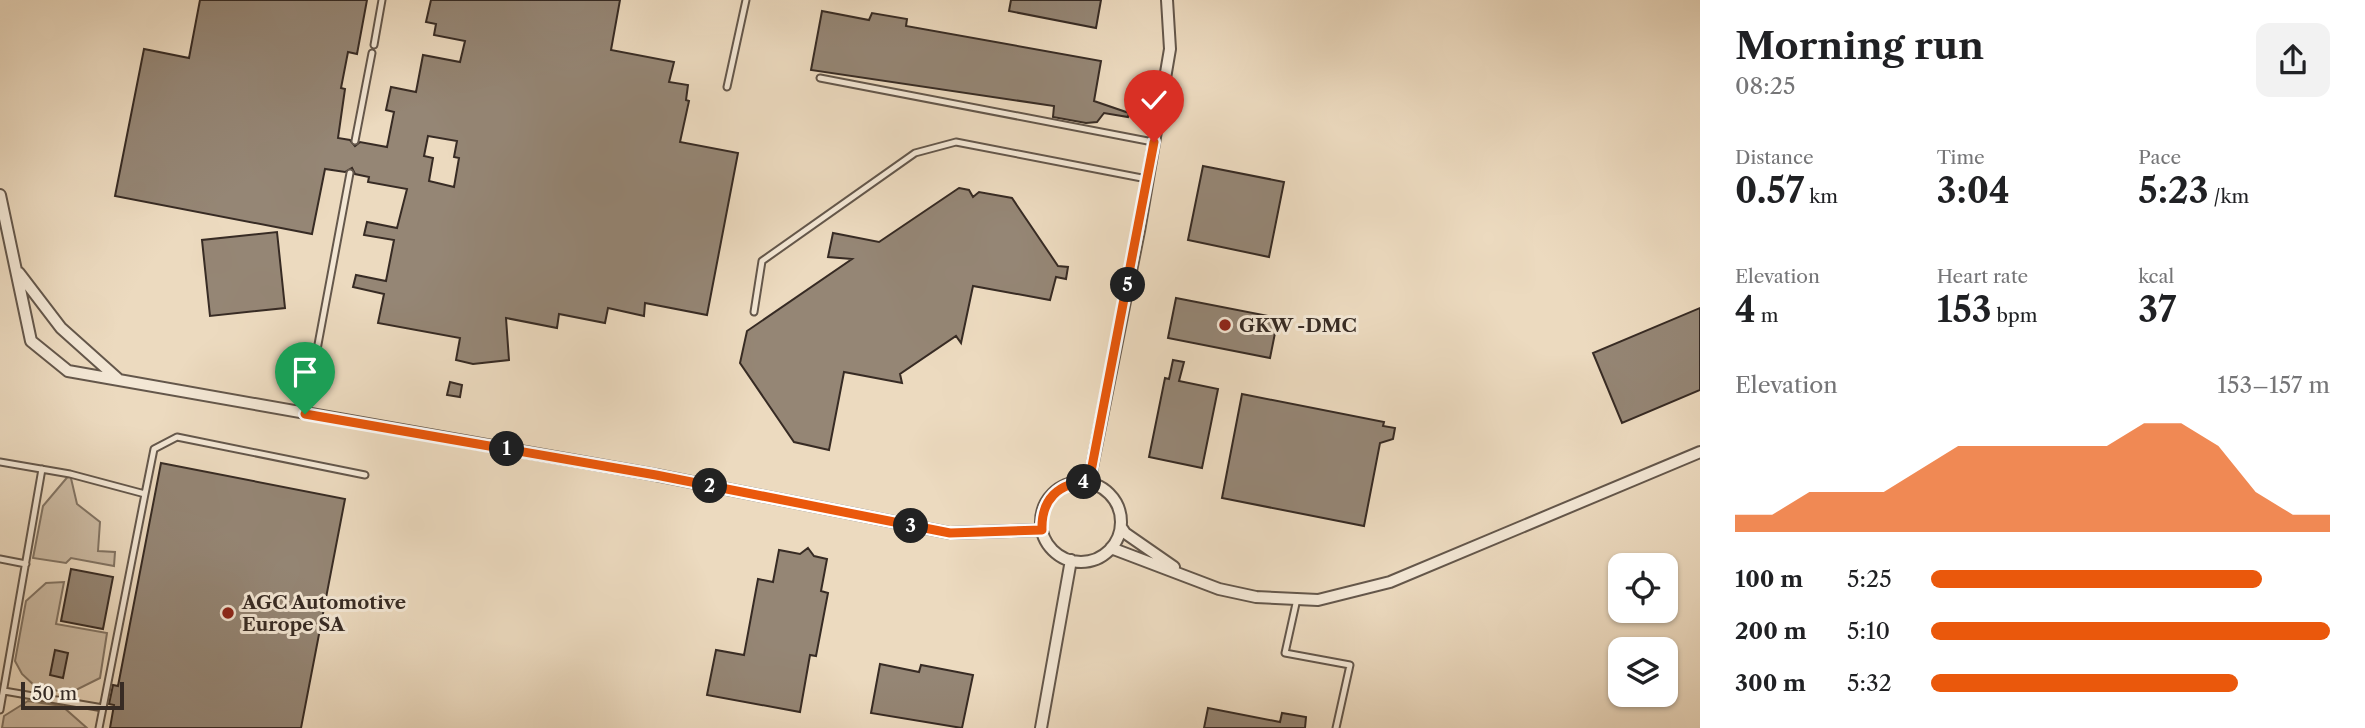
<!DOCTYPE html>
<html lang="en">
<head>
<meta charset="utf-8">
<style>
	:root { --surface:#fff; --page:#f2f2f2; --text:#202124; --muted:#757577; --accent:#ea580c }
	body { margin:0; font-family:"Libre Caslon Text",serif; background:var(--page); color:var(--text); height:100vh; display:flex; flex-direction:column; font-size:26px; white-space:nowrap }
	* { box-sizing:border-box; margin:0 }
	p { font-size:23px; color:var(--muted) }
	.icon { flex:none; width:38px; height:38px; fill:none; stroke:currentColor; stroke-width:2; stroke-linecap:round; stroke-linejoin:round }
	.map { position:relative; flex:1; overflow:hidden }
	.details { display:flex; flex-direction:column; background:var(--surface); width:665px }
	.details>* { flex:none }
	.controls { position:absolute; left:1608px; top:553px; display:grid; gap:14px }
	.controls a { display:grid; place-items:center; width:70px; height:70px; border-radius:14px; background:var(--surface); box-shadow:0 2px 5px #0004; font-size:35px }
	.scale { position:absolute; left:21px; bottom:18px; width:103px; box-sizing:border-box; padding-left:7px; border:4px solid #372b24; border-top:0; font-size:19px; line-height:24px; white-space:nowrap; color:#372b24; -webkit-text-stroke:5px #f3e7d5; paint-order:stroke }
	.pin { position:absolute; display:grid; place-items:center; width:60px; height:60px; color:#fff; margin:-72px -30px; border-radius:50% 50% 50% 0; rotate:-45deg; box-shadow:0 0 7px #0007 }
	.pin .icon { rotate:45deg }
	.km { position:absolute; width:35px; height:35px; margin:-18px; border-radius:50%; background:#222; color:#fff; font-size:19px; line-height:35px; text-align:center }
	.round { display:grid; place-items:center; flex:none; width:74px; height:74px; border-radius:14px; background:var(--page) }
	.overview { display:flex; align-items:center; justify-content:space-between; height:119px; padding:0 35px }
	h1 { font-size:38px; font-weight:800; line-height:52px }
	.stats { display:grid; grid-template-columns:repeat(3,1fr); gap:10px; height:119px; padding:7px 35px }
	.stats div { display:grid; align-content:center }
	.stats b { font-size:35px; font-weight:800 }
	.stats small { font-size:19px; font-weight:400 }
	.stats p { font-size:19px }
	.chart { height:196px; padding:14px 35px }
	.chart p { display:flex; justify-content:space-between }
	.chart svg { width:100%; height:126px; margin-top:7px; fill:var(--accent); opacity:.7 }
	ul { padding:0 35px; list-style:none; font-size:23px }
	li { display:grid; grid-template-columns:112px 84px 1fr; align-items:center; height:52px }
	li i { height:18px; border-radius:9px; background:var(--accent) }
	main { display:flex; flex:1; min-height:0 }
	.map>svg:first-child { display:block }
	.green { fill:#cdbca5; stroke:#827464; stroke-width:2 }
	.building { fill:#958675; stroke:#372b24; stroke-width:2; fill-rule:evenodd }
	.lines { fill:none; stroke-linecap:round; stroke-linejoin:round }
	.service-casing { stroke:#64574b; stroke-width:9 }
	.minor-casing { stroke:#64574b; stroke-width:14 }
	.service { stroke:#f3e7d5; stroke-width:5 }
	.minor { stroke:#f3e7d5; stroke-width:10 }
	.route-casing { stroke:#fff; stroke-width:14 }
	.route { stroke:#ea580c; stroke-width:9 }
	.poi-dot { fill:#8f2418; stroke:#f3e7d5; stroke-width:2.5 }
	.labels { text-anchor:middle; stroke-width:6; stroke-linejoin:round; paint-order:stroke }
	.poi-label { font-size:19px; font-weight:bold; fill:#372b24; stroke:#f3e7d5; text-anchor:start }
</style>
</head>
<body>
<main>
<div class="map">
<svg width="1700" height="728" viewBox="0 0 1700 728">
	<rect width="100%" height="100%" fill="#ecdabf"/>
	<filter id="stains"><feTurbulence type="fractalNoise" baseFrequency=".00286" numOctaves="4"/><feColorMatrix values="0 0 0 0 .2 0 0 0 0 .09 0 0 0 0 .02 0 0 0 .5 -.17"/></filter>
	<radialGradient id="worn" r=".72"><stop offset=".6" stop-color="#630" stop-opacity="0"/><stop offset="1" stop-color="#630" stop-opacity=".3"/></radialGradient>
	<path class="green" d="M70 474 77 504 100 522 98 551 115 552 114 566 71 558 66 563 33 558 43 506Z
		M64 582 56 624 107 633 100 678 70 693 36 687 22 674 15 661 26 601 46 583Z
		M28 701 62 706 87 728H2L4 716Z"/>
	<path class="building" d="M200 0H367L357 54 348 52 341 88 345 89 338 138 350 140 355 146 360 142 387 147 394 112 386 110 391 87 416 92 423 55 460 62 465 41 434 35 436 24 426 22 431 0H620L611 50 674 62 669 82 688 85 686 100 689 101 680 142 738 153 707 315 645 303 644 316 608 308 605 323 559 314 557 328 506 318 509 360 473 364 456 360 460 338 378 323 384 294 353 287 356 275 386 281 394 240 364 235 367 222 397 228 407 189 368 182 369 177 355 174 352 168 345 172 325 169 312 234 115 196 144 49 189 58ZM428 136 457 141 454 157 459 158 454 187 429 181 433 158 424 156Z
		M1011 0H1101L1096 28 1009 11Z
		M822 11 869 20 872 13 907 19 906 26 1101 61 1094 101 1129 113 1128 117 1104 113 1097 122 1086 123 1053 117 1054 106 811 70Z
		M1203 166 1284 182 1269 257 1188 240Z
		M959 188 969 190 973 197 979 192 1012 198 1058 266 1068 267 1066 279 1056 277 1050 300 973 286 961 343 956 336 900 374 902 383 844 372 829 450 794 442 740 363 747 331 852 259 828 257 833 233 879 242Z
		M277 232 285 308 210 316 202 240Z
		M1176 298 1278 318 1270 358 1168 338Z
		M1700 308V390L1622 423 1593 353Z
		M1173 360 1184 362 1179 381 1218 389 1202 468 1149 457 1165 378 1169 379Z
		M450 382 462 385 460 397 447 395Z
		M1242 394 1384 422 1383 426 1395 428 1393 439 1380 443 1364 526 1222 498Z
		M161 463 345 499 301 728H110L114 705 109 704 113 685 118 686Z
		M808 548 814 556 827 559 821 591 828 593 816 656 810 655 800 712 707 695 716 650 744 655 758 579 773 582 779 550 800 554Z
		M71 569 113 577 103 629 61 621Z
		M55 650 68 653 63 678 50 675Z
		M880 664 919 672 921 665 973 675 962 728 871 713Z
		M1208 708 1280 722 1282 713 1306 717 1305 728H1204Z"/>
	<g class="lines">
		<defs>
			<path id="service" d="M374 45 382 0
				M820 78 1153 142
				M727 87 746 0
				M355 141 372 53
				M754 312 762 261 915 153 956 142 1147 179
				M305 414 350 173
				M0 462 70 474 145 494 99 728
				M145 494 154 449 177 437 365 475
				M0 559 26 564
				M1297 599 1285 653 1350 665 1336 728
				M4 691 103 708
				M0 710 42 469"/>
			<path id="minor" d="M0 195 31 341 68 371 656 475 950 533 1042 530
				M19 273 61 328 118 379
				M1089 482 1139 231 1170 49 1167 0
				M1041 522a40 40 0 1 1 80 0a40 40 0 1 1-80 0Z
				M1121 527 1125 533 1174 567
				M1111 548 1219 589 1256 597 1318 600 1390 582 1700 452
				M1041 728 1071 560"/>
		</defs>
		<use href="#service" class="service-casing"/>
		<use href="#minor" class="minor-casing"/>
		<use href="#service" class="service"/>
		<use href="#minor" class="minor"/>
	</g>
	<g class="lines">
		<defs>
			<path id="route" d="M305 414 656 475 950 533 1042 530C1041 500 1058 482 1089 482L1154 142"/>
		</defs>
		<use href="#route" class="route-casing"/>
		<use href="#route" class="route"/>
	</g>
	<g class="poi-dot">
		<circle cx="1225" cy="325" r="7"/>
		<circle cx="228" cy="613" r="7"/>
	</g>
	<g class="labels">
		<g class="poi-label">
			<text x="1239" y="332">GKW -DMC</text>
			<text x="242" y="609">AGC Automotive<tspan x="242" dy="22">Europe SA</tspan></text>
		</g>
	</g>
	<rect width="100%" height="100%" filter="url(#stains)"/>
	<rect width="100%" height="100%" fill="url(#worn)"/>
</svg>
<div class="controls">
<a><svg class="icon" aria-label="locate" viewBox="0 0 24 24"><circle cx="12" cy="12" r="6"/><path d="M12 2v4M12 18v4M2 12h4M18 12h4"/></svg></a>
<a><svg class="icon" aria-label="layers" viewBox="0 0 24 24"><path d="M12 4l9 5-9 5-9-5zM3 14l9 5 9-5"/></svg></a>
</div>
<div class="scale">50 m</div>
<div class="pin" style="left:305px;top:414px;background:#1e9e55"><svg class="icon" aria-label="arrive" viewBox="0 0 24 24"><path d="M6 21V4h12l-3 4 3 4H6"/></svg></div>
<div class="pin" style="left:1154px;top:142px;background:#d93025"><svg class="icon" aria-label="check" viewBox="0 0 24 24"><path d="M5 12l5 5 9-10"/></svg></div>
<b class="km" style="left:507px;top:449px">1</b>
<b class="km" style="left:710px;top:486px">2</b>
<b class="km" style="left:911px;top:526px">3</b>
<b class="km" style="left:1084px;top:482px">4</b>
<b class="km" style="left:1128px;top:285px">5</b>
</div>
<section class="details">
<div class="overview"><div><h1>Morning run</h1><p>08:25</p></div><a class="round"><svg class="icon" aria-label="share" viewBox="0 0 24 24"><path d="M12 15V3M7 8l5-5 5 5M5 13v7h14v-7"/></svg></a></div>
<div class="stats">
<div><p>Distance</p><b>0.57<small> km</small></b></div>
<div><p>Time</p><b>3:04</b></div>
<div><p>Pace</p><b>5:23<small> /km</small></b></div>
</div>
<div class="stats">
<div><p>Elevation</p><b>4<small> m</small></b></div>
<div><p>Heart rate</p><b>153<small> bpm</small></b></div>
<div><p>kcal</p><b>37</b></div>
</div>
<div class="chart"><p><span>Elevation</span>153–157 m</p>
<svg viewBox="0 0 160 44" preserveAspectRatio="none"><path d="M0 44V38L10 38L20 30L30 30L40 30L50 22L60 14L70 14L80 14L90 14L100 14L110 6L120 6L130 14L140 30L150 38L160 38V44z"/></svg>
</div>
<ul>
<li><b>100 m</b>5:25<i style="width:83%"></i></li>
<li><b>200 m</b>5:10<i style="width:100%"></i></li>
<li><b>300 m</b>5:32<i style="width:77%"></i></li>
</ul>
</section>
</main>
</body>
</html>
